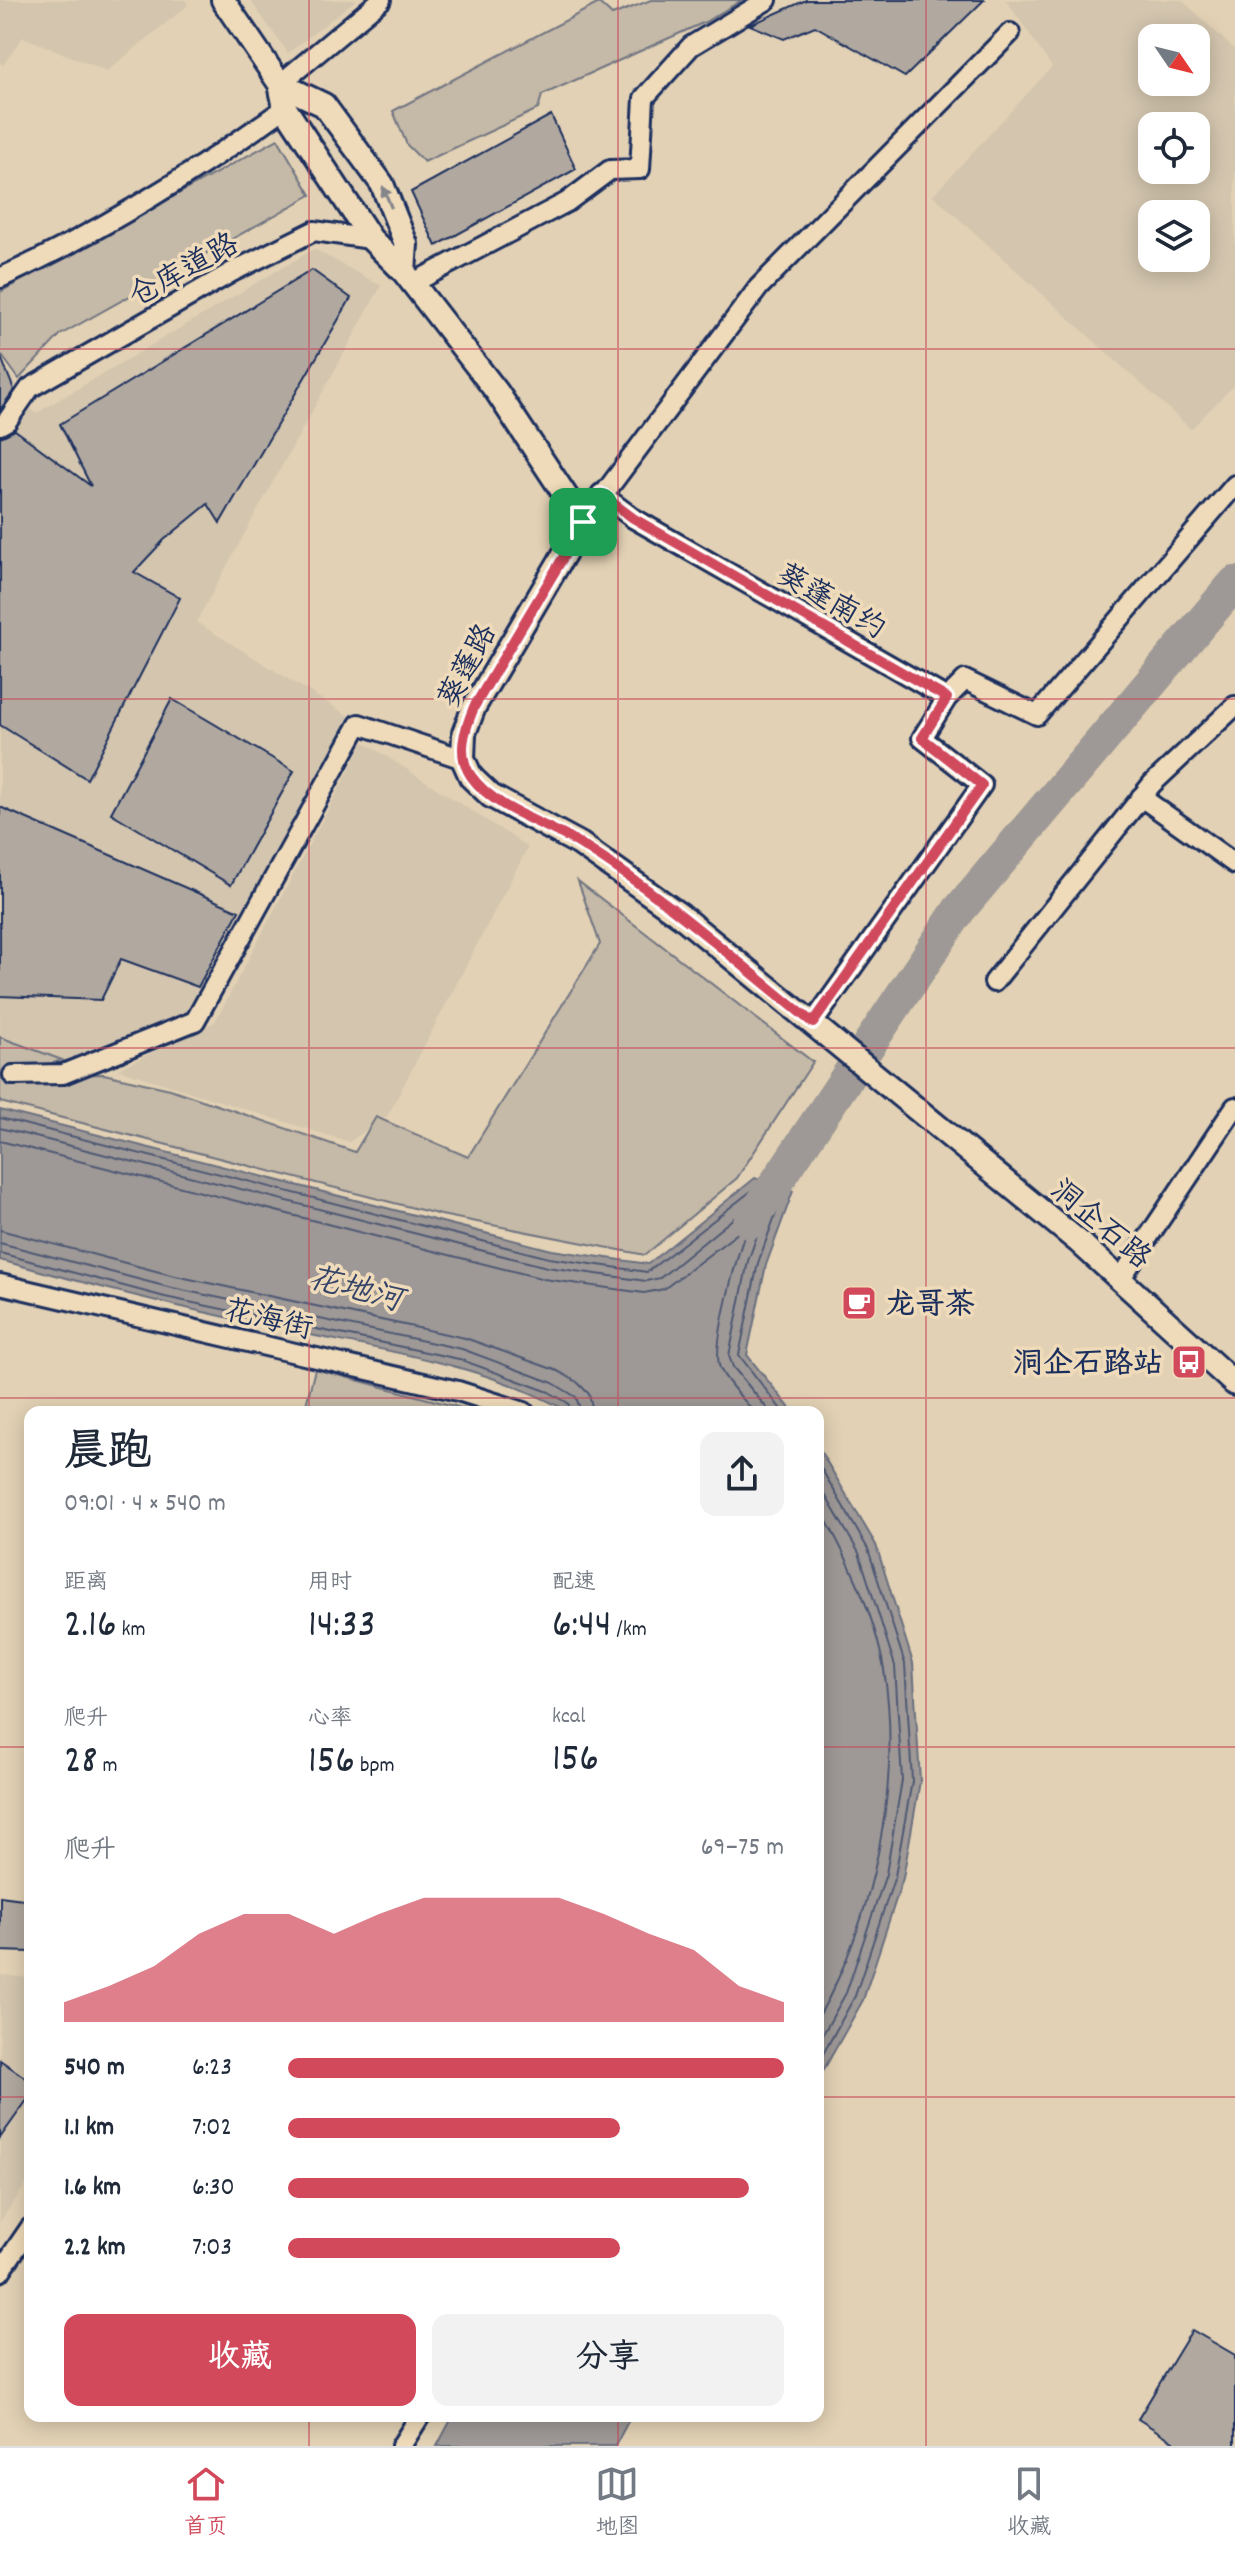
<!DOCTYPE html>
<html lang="zh">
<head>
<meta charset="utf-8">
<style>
	:root { --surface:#fff; --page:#f2f2f3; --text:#1f2937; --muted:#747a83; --line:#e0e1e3; --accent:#d1495b }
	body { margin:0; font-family:Dekko,"LXGW WenKai TC",sans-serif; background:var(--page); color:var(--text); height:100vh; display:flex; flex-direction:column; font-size:30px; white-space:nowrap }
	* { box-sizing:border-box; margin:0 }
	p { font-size:26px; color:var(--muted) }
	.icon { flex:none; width:44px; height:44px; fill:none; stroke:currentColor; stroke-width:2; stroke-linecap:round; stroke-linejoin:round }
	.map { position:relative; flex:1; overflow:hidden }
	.side { position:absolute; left:24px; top:1406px; width:800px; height:1016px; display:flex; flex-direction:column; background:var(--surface); border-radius:16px; box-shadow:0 4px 20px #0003 }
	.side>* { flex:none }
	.needle { width:52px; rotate:125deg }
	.buttons { position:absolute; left:1138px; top:24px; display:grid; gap:16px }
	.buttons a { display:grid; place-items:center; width:72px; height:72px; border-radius:16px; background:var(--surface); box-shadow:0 4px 20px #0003; font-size:40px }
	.pin { position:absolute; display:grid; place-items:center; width:68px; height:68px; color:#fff; margin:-34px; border-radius:16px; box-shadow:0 4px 12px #0006 }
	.round { display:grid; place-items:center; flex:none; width:84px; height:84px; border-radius:16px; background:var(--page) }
	.head { display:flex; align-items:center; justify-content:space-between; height:136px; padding:0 40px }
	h1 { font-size:44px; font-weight:600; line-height:60px }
	.metrics { display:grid; grid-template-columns:repeat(3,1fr); gap:12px; height:136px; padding:8px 40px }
	.metrics div { display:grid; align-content:center }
	.metrics b { font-size:40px; font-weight:600 }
	.metrics small { font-size:22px; font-weight:400 }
	.metrics p { font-size:22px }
	.chart { height:224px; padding:16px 40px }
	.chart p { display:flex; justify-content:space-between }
	.chart svg { width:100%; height:144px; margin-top:8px; fill:var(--accent); opacity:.7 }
	.primary-button { display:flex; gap:16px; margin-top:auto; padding:16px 40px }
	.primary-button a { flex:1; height:92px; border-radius:16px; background:var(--accent); color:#fff; font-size:32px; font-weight:600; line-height:92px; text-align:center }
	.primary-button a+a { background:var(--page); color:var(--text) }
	ul { padding:0 40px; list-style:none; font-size:26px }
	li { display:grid; grid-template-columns:128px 96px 1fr; align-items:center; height:60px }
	li i { height:20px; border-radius:10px; background:var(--accent) }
	.menu { display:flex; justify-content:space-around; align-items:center; height:112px; border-top:2px solid var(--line); background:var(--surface); font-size:22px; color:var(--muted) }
	.menu a { display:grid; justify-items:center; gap:4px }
	.menu .current { color:var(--accent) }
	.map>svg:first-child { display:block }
	.built { fill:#d3c5ae; fill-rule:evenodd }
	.green { fill:#c5b9a7; stroke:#707482; stroke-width:2 }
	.water { fill:#9e9996; stroke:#6a6f80; stroke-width:2 }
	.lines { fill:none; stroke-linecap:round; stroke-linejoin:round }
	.shore { stroke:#4f5974; stroke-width:2 }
	.river { stroke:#9e9996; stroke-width:34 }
	.building { fill:#b1a99f; stroke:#1b2f5e; stroke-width:2 }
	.minor-casing { stroke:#1b2f5e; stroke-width:24 }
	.tertiary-casing { stroke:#1b2f5e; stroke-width:28 }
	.minor { stroke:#efdbb9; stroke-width:18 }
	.tertiary { stroke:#efdbb9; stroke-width:22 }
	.oneway { fill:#85858c }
	.route-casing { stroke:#fff; stroke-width:16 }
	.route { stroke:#d1495b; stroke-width:10 }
	.grid { fill:none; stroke:#c8485b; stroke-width:2; stroke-opacity:0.55 }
	.labels { text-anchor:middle; stroke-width:7; stroke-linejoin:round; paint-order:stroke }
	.street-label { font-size:30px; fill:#1b2f5e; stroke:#efdbb9 }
	.poi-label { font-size:30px; font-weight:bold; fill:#1b2f5e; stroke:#efdbb9; text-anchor:start }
	.water-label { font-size:32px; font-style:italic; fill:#354469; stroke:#efdbb9 }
</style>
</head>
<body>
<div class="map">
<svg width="1235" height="2446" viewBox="0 0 1235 2446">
	<rect width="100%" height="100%" fill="#e2d1b4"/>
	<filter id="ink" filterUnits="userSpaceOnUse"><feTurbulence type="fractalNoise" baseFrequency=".0125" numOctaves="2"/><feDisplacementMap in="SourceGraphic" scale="16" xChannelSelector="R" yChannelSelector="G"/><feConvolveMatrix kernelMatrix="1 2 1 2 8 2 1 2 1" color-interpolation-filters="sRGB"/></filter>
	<g filter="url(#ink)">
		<path class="built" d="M0 0H185L188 5 107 71 23 37 3 65 0 63Z
			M250 0H356L288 53Z
			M1006 0H1182L1235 50V384L1191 429 933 195 1052 67ZM1152 38H1196V82H1152ZM1152 126H1196V170H1152ZM1196 214V258H1152V214Z
			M314 249 381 286 196 622 350 717 195 1021 62 1060 0 1037V357L35 414Z
			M364 742 528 847 388 1115 349 1142 118 1069 215 1022Z
			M0 1975 30 1978V2178L0 2222Z"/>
		<path class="green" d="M651 0H742L705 22 542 95 538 109 424 162 407 145 393 111 599 3 612 15Z
			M278 139 311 195 60 335 19 379 0 353V292Z
			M578 881 813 1062 737 1178 645 1255 441 1215 0 1102V1037L62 1060 17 1075 104 1074 170 1089 355 1152 376 1117 468 1157 600 944Z
			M315 1369 477 1412H328L306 1405Z"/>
		<path class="water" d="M0 1110 552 1250 648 1264 755 1178 793 1191 766 1265 747 1355 793 1412H569C479 1361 371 1349 272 1327 180 1308 90 1285 0 1260Z
			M818 1447 876 1545 913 1663 920 1781 903 1878 863 2000 818 2080Z
			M453 2416H631L615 2446H437Z"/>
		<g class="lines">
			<path class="shore" d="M0 1118 549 1258 647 1272 755 1188 779 1194 781 1199 758 1263 739 1355 783 1412
				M0 1128 547 1267 646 1281 660 1278 757 1199 766 1200 768 1205 748 1261 729 1356 733 1367 770 1412
				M0 1141 544 1279 644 1293 664 1289 743 1229 745 1233C737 1257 711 1347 720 1368 727 1384 743 1398 754 1412
				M0 1230 171 1275 465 1338 558 1371 577 1382 589 1394 593 1412
				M0 1243 168 1287 462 1349 553 1383 576 1397 581 1412
				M0 1253 165 1297 459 1359 549 1392 568 1403 571 1412
				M818 1463 868 1549 905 1664 912 1781 895 1876 855 1996 818 2063
				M818 1483 859 1553 895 1666 902 1780 886 1874 846 1993 818 2043
				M818 1506C846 1553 875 1615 884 1670 902 1783 874 1919 818 2018"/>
			<path class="river" d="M750 1222 959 910 1235 583"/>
		</g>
		<path class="building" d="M806 0H984L905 77 815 26 784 39 750 25Z
			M551 115 576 169 436 246 411 192Z
			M312 270 351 298 220 523 208 504 164 540 134 572 180 598 87 779 0 725V437L15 430 91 486 60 424Z
			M1 357 14 390 0 410V358Z
			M172 699 294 771 231 885 111 813Z
			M0 807 239 911 198 987 121 959 101 1000 0 996Z
			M0 1896 30 1900V1952L0 1951Z
			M0 2060 30 2081V2096L0 2138Z
			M1192 2330 1235 2355V2446H1181L1138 2419Z"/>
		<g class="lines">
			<defs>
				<path id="minor" d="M280 84 381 0
					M0 278C101 232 195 173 285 108
					M411 284 567 202 610 170 640 169 644 98 691 46 767 0
					M0 425 7 421 30 388 232 272 314 231 371 239
					M601 494 633 518 947 698 965 680 1037 715 1235 485
					M583 522 759 287 1010 33
					M1141 797 1235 864
					M994 982 1152 784 1235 706
					M813 1023 982 785 922 738 947 698
					M13 1075 63 1074 195 1021 359 724 463 759
					M1121 1278 1235 1107
					M0 1284 458 1391 524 1412
					M0 2272 30 2228
					M401 2446 420 2416"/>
				<path id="tertiary" d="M223 0 280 84 285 108 371 239 404 272 497 392 583 522 474 707 464 733 463 759 471 777 491 796 580 844 681 916 1079 1242 1235 1384
					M280 84 324 105 382 184 406 244 404 272"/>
			</defs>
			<use href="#minor" class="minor-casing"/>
			<use href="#tertiary" class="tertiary-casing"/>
			<use href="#minor" class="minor"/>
			<use href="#tertiary" class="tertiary"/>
		</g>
		<defs><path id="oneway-solid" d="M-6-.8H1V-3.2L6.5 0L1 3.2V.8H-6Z" transform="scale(2)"/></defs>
		<use class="oneway" href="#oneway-solid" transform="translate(387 197) rotate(-112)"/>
	</g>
	<g class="lines" filter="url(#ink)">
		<defs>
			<path id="route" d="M601 494 633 518 947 698 922 738 982 785 813 1023C737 962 663 895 580 844 546 823 495 810 471 776 456 754 465 729 474 707Z"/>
		</defs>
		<use href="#route" class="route-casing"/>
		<use href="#route" class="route"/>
	</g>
	<path class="grid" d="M309 0V1412M618 0V1412M926 0V2446M0 349H1235M0 699H1235M0 1048H1235M0 1398H1235M0 1747H30M818 1747H1235M0 2097H30M818 2097H1235M309 2416V2446M618 2416V2446"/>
	<defs>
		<symbol id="cafe-square" viewBox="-11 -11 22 22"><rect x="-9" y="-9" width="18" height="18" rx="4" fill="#d1495b" stroke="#efdbb9"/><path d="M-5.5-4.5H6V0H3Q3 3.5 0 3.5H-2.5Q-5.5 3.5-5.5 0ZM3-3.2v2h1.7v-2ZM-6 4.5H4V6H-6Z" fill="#fff"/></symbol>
		<symbol id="bus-square" viewBox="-11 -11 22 22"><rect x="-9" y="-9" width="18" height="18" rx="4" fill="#d1495b" stroke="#efdbb9"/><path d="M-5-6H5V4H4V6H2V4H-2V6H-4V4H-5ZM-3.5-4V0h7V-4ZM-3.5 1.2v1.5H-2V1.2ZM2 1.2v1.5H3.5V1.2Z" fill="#fff"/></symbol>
	</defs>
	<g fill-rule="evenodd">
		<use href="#cafe-square" x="839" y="1283" width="40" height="40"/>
		<use href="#bus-square" x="1169" y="1342" width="40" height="40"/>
	</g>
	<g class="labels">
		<g class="street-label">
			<text transform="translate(183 269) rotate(-29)" y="10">仓库道路</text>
			<text transform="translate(832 600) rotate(30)" y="10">葵蓬南约</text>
			<text transform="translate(466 665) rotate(-62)" y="10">葵蓬路</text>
			<text transform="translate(1102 1223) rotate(40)" y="10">洞企石路</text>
			<text transform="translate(269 1318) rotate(13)" y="10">花海街</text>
		</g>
		<g class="poi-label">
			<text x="885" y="1313">龙哥茶</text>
			<text x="1163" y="1372" text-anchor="end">洞企石路站</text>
		</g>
		<g class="water-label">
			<text transform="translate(356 1287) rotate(15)" y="11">花地河</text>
		</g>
	</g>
</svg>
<div class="buttons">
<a><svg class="needle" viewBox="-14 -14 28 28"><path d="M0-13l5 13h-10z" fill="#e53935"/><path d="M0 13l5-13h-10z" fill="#747a83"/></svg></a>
<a><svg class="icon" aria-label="locate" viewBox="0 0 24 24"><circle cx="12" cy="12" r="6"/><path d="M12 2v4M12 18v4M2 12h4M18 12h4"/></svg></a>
<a><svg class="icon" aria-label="layers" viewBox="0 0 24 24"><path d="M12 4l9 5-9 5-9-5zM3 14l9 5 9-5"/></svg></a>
</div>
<div class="pin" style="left:583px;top:522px;background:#1e9e55"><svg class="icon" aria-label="arrive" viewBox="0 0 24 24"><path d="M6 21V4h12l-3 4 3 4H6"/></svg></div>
<section class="side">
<div class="head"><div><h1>晨跑</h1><p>09:01 · 4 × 540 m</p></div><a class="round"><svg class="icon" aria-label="share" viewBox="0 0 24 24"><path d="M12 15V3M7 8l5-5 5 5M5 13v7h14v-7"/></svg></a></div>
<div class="metrics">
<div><p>距离</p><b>2.16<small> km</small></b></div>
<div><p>用时</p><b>14:33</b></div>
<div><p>配速</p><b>6:44<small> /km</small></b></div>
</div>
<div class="metrics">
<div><p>爬升</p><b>28<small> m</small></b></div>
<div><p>心率</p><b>156<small> bpm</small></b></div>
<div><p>kcal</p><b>156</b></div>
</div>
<div class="chart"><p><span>爬升</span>69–75 m</p>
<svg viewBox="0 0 160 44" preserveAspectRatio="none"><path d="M0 44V38L10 33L20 27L30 17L40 11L50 11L60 17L70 11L80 6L90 6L100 6L110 6L120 11L130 17L140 22L150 33L160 38V44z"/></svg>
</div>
<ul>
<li><b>540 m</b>6:23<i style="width:100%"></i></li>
<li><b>1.1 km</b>7:02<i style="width:67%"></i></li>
<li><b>1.6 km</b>6:30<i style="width:93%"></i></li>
<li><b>2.2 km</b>7:03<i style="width:67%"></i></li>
</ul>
<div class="primary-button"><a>收藏</a><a>分享</a></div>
</section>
</div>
<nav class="menu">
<a class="current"><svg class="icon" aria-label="home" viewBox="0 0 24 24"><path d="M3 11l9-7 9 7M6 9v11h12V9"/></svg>首页</a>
<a><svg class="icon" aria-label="map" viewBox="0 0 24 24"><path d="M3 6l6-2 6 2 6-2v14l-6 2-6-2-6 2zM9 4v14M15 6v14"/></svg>地图</a>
<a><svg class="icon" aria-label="saved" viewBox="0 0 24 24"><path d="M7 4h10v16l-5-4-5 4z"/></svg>收藏</a>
</nav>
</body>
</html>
